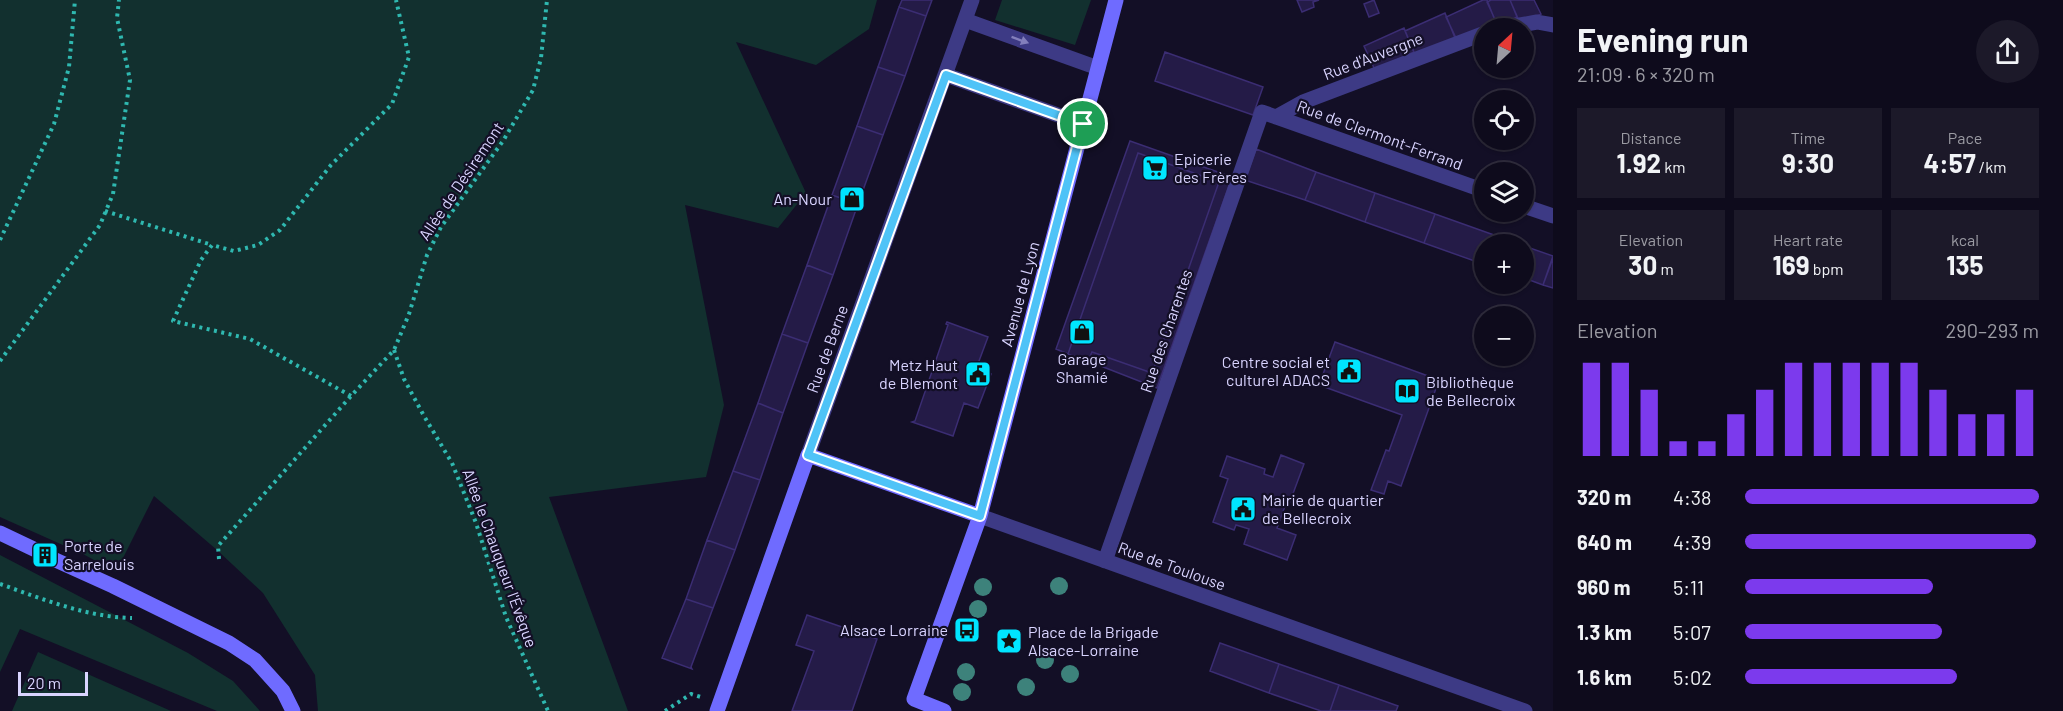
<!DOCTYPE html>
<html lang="en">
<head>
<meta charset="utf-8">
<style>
	:root { --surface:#0e0b1c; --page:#1c1929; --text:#f1f3f6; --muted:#9b9ba3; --line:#2e2b3b; --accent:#7c3aed }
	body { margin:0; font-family:Barlow,sans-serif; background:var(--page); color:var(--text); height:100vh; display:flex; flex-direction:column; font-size:22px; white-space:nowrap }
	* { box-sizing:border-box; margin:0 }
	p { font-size:20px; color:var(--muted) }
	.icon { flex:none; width:33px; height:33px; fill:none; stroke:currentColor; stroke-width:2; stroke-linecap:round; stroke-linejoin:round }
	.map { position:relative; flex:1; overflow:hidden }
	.details { display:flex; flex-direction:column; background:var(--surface); width:510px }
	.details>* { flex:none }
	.needle { width:39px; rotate:26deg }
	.controls { position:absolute; left:1474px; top:18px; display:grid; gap:12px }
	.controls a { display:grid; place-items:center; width:60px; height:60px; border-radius:50%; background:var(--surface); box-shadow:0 2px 4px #0004,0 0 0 2px var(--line); font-size:30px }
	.scale { position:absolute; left:18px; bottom:15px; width:70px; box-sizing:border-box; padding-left:6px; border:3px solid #d9d4ff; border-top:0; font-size:16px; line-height:21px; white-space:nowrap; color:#d9d4ff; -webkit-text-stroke:4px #130f26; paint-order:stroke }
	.pin { position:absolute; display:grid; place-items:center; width:51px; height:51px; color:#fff; margin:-26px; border:3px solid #fff; border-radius:50%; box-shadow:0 2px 6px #0007 }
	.round { display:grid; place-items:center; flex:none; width:63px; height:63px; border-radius:32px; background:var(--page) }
	.overview { display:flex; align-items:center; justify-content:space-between; height:102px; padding:0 24px }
	h1 { font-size:33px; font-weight:700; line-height:45px }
	.figures { display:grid; grid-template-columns:repeat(3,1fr); gap:9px; height:102px; padding:6px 24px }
	.figures div { display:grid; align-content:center; border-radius:0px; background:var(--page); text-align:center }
	.figures b { font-size:26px; font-weight:700 }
	.figures small { font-size:16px; font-weight:400 }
	.figures p { font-size:16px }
	.chart { height:168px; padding:12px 24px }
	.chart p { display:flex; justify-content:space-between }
	.chart svg { width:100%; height:108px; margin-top:6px; stroke:var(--accent); stroke-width:6 }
	ul { padding:0 24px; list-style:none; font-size:20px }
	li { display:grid; grid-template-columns:96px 72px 1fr; align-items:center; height:45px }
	li i { height:15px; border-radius:8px; background:var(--accent) }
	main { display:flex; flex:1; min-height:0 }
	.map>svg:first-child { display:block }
	.green { fill:#12302f }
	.building { fill:#241b47; stroke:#3b2d73; stroke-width:1.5 }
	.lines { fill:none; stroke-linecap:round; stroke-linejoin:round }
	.path { stroke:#2fb8b0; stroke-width:4; stroke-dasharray:3 4.5; stroke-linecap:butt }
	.street { stroke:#3d3a85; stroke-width:15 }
	.secondary { stroke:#6f6bff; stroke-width:15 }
	.tree { fill:#3d827b }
	.oneway { fill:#837fbc }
	.route-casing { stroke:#fff; stroke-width:12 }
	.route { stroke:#4fc3f7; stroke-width:8 }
	.labels { text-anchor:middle; stroke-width:4.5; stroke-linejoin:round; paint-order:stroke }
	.street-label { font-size:16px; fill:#d9d4ff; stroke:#130f26 }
	.poi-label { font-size:16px; fill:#d9d4ff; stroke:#130f26; text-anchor:start }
</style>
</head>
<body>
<main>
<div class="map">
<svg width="1553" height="711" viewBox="0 0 1553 711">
	<rect width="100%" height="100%" fill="#130f26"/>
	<path class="green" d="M0 0H877L869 29 816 65 736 42 806 193 778 228 685 205 724 405 706 477 549 497 628 711H318L315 675 263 593 217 550 154 496 116 572 83 554 0 517Z
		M1002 0H1091L1075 45 995 20Z
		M0 555 188 653 233 681 260 711H217L20 629 0 672Z
		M38 652 171 711H12Z"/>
	<path class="building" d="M902 0H932L926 16 899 7Z
		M1297 0H1319L1313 2 1314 7 1302 12Z
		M1374 0 1379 13 1369 17 1364 4Z
		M1483 0H1487L1496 23 1457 40 1446 17Z
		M1491 0H1510L1517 17 1498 26 1487 2Z
		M1510 0H1534L1541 14 1520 23Z
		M899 7 926 16 905 76 878 67Z
		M1445 13 1455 38 1415 55 1405 31Z
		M1404 28 1414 52 1375 70 1364 46Z
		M1165 52 1263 87 1253 115 1155 81Z
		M878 67 905 76 883 135 857 126Z
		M857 126 883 135 858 204 832 195Z
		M1130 141 1232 177 1157 388 1088 361 1092 352 1152 373 1219 182 1138 153 1068 354 1056 349Z
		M1256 149 1316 172 1305 200 1245 180Z
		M1138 153 1219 182 1152 373 1092 352 1088 361 1068 354Z
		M1316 172 1375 193 1365 222 1305 200Z
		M1375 193 1435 214 1424 243 1365 222Z
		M832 195 858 204 833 275 807 265Z
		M1435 214 1494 235 1491 244H1485L1483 264 1424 243Z
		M1494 235 1521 244H1491Z
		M1524 246 1553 256 1543 285 1524 278Z
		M1553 258V288L1543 285Z
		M807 265 833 275 808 343 782 334Z
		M947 322 988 337 976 369 991 374 978 408 964 403 953 436 912 422 915 421 948 325 946 324Z
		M782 334 808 343 783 413 758 403Z
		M1335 342 1439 380 1401 486 1388 481 1384 494 1371 490 1386 450 1389 451 1402 415 1319 385Z
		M758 403 783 413 760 480 733 471Z
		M1281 455 1304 464 1288 507 1285 506 1277 528 1296 535 1287 560 1244 544 1249 529 1236 525 1234 530 1213 522 1228 479 1220 476 1227 456 1265 469 1264 474 1273 477Z
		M733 471 760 480 735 550 707 540Z
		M707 540 735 550 713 608 686 599Z
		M686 599 713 608 691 667 692 669 662 658Z
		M807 615 877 639 852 711H792L814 651 796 645Z
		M1220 643 1279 664 1269 693 1210 671Z
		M1279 664 1339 685 1330 711H1321L1269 693Z
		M1339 685 1398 706 1396 711H1330Z"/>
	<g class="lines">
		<path class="path" d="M105 211 212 245
			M0 240 54 124 69 67 75 0
			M394 350 404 379 424 416 452 463 476 523 506 617 548 711
			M0 361 100 225 113 194 130 80 117 18 119 0
			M351 396 250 339 173 321 201 260 212 245 234 251 258 245 280 230 331 165 392 104 409 57 396 0
			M219 559 218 546 351 396 394 350 409 314 427 255 441 227 503 141 533 90 541 58 547 0
			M0 584C43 599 86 617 132 618
			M665 711 691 694 704 698"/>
		<path class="street" d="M965 20 1098 68
			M1503 28 1537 22 1553 25
			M946 75 1083 124
			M1276 117 1303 102 1485 33
			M1524 206 1553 216
			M808 455 972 0
			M980 516 1525 711
			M1105 561 1262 112 1485 191"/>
		<path class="secondary" d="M0 533 40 552
			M51 558 113 586 229 643 255 660 283 691 293 711
			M717 711 808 455 980 516
			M944 711 914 699 980 516 1116 0"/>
	</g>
	<g class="tree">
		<circle cx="1059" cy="586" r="9"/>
		<circle cx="983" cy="587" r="9"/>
		<circle cx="978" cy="609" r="9"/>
		<circle cx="1045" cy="660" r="9"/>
		<circle cx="966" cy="672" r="9"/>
		<circle cx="1070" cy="674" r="9"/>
		<circle cx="1026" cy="687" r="9"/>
		<circle cx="962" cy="692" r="9"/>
	</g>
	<defs><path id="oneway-solid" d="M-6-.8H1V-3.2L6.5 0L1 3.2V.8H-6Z" transform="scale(1.5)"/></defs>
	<use class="oneway" href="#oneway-solid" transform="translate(1020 40) rotate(20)"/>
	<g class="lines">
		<defs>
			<path id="route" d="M946 75 1083 124 980 516 808 455Z"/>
		</defs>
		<use href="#route" class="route-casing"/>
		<use href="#route" class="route"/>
	</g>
	<defs>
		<symbol id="supermarket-square" viewBox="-11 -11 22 22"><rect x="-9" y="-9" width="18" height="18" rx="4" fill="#00e5ff" stroke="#130f26"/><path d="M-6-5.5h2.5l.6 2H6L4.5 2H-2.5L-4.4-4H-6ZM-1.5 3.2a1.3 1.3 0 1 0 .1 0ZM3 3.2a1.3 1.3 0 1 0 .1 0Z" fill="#111"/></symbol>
		<symbol id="shop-square" viewBox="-11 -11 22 22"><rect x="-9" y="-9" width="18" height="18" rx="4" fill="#00e5ff" stroke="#130f26"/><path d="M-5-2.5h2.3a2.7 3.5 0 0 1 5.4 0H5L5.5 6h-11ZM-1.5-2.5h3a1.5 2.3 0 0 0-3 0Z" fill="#111"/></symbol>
		<symbol id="civic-square" viewBox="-11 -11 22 22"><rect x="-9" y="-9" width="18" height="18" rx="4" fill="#00e5ff" stroke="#130f26"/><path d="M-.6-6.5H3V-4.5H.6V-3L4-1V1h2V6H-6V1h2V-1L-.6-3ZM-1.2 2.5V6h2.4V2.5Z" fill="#111"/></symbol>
		<symbol id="library-square" viewBox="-11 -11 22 22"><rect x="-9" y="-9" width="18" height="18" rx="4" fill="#00e5ff" stroke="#130f26"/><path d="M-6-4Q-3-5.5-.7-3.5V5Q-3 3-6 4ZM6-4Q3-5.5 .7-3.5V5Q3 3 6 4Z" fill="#111"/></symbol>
		<symbol id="building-square" viewBox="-11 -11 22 22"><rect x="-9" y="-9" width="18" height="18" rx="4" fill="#00e5ff" stroke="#130f26"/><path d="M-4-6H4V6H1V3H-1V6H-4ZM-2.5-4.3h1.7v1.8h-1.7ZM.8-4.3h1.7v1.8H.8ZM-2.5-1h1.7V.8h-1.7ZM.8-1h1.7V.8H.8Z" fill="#111"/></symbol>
		<symbol id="bus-square" viewBox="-11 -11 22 22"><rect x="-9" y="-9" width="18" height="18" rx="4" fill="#00e5ff" stroke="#130f26"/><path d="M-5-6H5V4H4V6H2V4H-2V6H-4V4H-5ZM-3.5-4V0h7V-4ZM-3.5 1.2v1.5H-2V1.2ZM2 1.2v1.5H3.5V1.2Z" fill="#111"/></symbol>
		<symbol id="sight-square" viewBox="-11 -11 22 22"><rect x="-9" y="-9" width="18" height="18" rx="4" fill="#00e5ff" stroke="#130f26"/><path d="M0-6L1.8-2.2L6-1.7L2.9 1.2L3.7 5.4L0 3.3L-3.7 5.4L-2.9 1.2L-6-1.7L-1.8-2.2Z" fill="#111"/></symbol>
	</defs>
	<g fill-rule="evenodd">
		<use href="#supermarket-square" x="1140" y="153" width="30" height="30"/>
		<use href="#shop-square" x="837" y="184" width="30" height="30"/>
		<use href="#shop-square" x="1067" y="317" width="30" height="30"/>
		<use href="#civic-square" x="1334" y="356" width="30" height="30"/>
		<use href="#civic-square" x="963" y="359" width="30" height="30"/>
		<use href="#library-square" x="1392" y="376" width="30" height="30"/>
		<use href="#civic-square" x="1228" y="494" width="30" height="30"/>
		<use href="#building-square" x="30" y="540" width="30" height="30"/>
		<use href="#bus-square" x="952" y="615" width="30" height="30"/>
		<use href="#sight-square" x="994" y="626" width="30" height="30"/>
	</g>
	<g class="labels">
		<g class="street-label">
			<text transform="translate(1373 56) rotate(-21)" y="6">Rue d'Auvergne</text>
			<text transform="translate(1380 135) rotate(20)" y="6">Rue de Clermont-Ferrand</text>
			<text transform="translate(461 181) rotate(-56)" y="6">Allée de Désiremont</text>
			<text transform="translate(1020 294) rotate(-75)" y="6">Avenue de Lyon</text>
			<text transform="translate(1166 331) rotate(-71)" y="6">Rue des Charentes</text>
			<text transform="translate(827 349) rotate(-70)" y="6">Rue de Berne</text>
			<text transform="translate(500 558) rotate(70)" y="6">Allée le Chauqueur l'Évêque</text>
			<text transform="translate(1172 566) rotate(20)" y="6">Rue de Toulouse</text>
		</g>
		<g class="poi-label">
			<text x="1174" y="165">Epicerie<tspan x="1174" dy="18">des Frères</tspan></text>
			<text x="832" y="205" text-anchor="end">An-Nour</text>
			<text x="1082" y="365" text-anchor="middle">Garage<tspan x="1082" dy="18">Shamié</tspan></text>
			<text x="1330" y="368" text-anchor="end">Centre social et<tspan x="1330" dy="18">culturel ADACS</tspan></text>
			<text x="958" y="371" text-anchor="end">Metz Haut<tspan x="958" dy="18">de Blemont</tspan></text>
			<text x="1426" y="388">Bibliothèque<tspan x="1426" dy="18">de Bellecroix</tspan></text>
			<text x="1262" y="506">Mairie de quartier<tspan x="1262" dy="18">de Bellecroix</tspan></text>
			<text x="64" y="552">Porte de<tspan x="64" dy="18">Sarrelouis</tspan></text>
			<text x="948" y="636" text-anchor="end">Alsace Lorraine</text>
			<text x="1028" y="638">Place de la Brigade<tspan x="1028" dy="18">Alsace-Lorraine</tspan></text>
		</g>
	</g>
</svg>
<div class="controls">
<a><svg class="needle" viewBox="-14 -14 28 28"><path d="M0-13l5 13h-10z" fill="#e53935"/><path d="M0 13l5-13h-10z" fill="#9b9ba3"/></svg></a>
<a><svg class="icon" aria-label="locate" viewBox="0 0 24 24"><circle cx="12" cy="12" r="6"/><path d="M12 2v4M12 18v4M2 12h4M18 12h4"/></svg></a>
<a><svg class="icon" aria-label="layers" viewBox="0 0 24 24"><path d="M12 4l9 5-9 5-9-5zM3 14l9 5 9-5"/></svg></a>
<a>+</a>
<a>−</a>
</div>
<div class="scale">20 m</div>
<div class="pin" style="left:1083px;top:124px;background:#1e9e55"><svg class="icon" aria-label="arrive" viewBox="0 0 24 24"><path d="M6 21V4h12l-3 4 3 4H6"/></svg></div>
</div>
<section class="details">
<div class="overview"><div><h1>Evening run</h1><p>21:09 · 6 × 320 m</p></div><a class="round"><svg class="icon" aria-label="share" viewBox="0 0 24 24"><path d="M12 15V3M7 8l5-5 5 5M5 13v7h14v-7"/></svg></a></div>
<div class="figures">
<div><p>Distance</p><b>1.92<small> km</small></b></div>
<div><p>Time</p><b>9:30</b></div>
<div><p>Pace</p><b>4:57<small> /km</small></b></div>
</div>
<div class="figures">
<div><p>Elevation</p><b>30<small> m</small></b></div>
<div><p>Heart rate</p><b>169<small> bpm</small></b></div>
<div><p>kcal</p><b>135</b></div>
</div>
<div class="chart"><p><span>Elevation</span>290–293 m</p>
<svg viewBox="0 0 160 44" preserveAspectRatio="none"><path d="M5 44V6M15 44V6M25 44V17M35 44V38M45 44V38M55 44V27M65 44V17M75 44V6M85 44V6M95 44V6M105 44V6M115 44V6M125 44V17M135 44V27M145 44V27M155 44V17"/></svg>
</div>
<ul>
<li><b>320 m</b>4:38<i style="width:100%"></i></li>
<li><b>640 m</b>4:39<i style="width:99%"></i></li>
<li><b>960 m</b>5:11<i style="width:64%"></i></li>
<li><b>1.3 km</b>5:07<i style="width:67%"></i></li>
<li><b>1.6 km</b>5:02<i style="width:72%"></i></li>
</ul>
</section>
</main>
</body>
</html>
